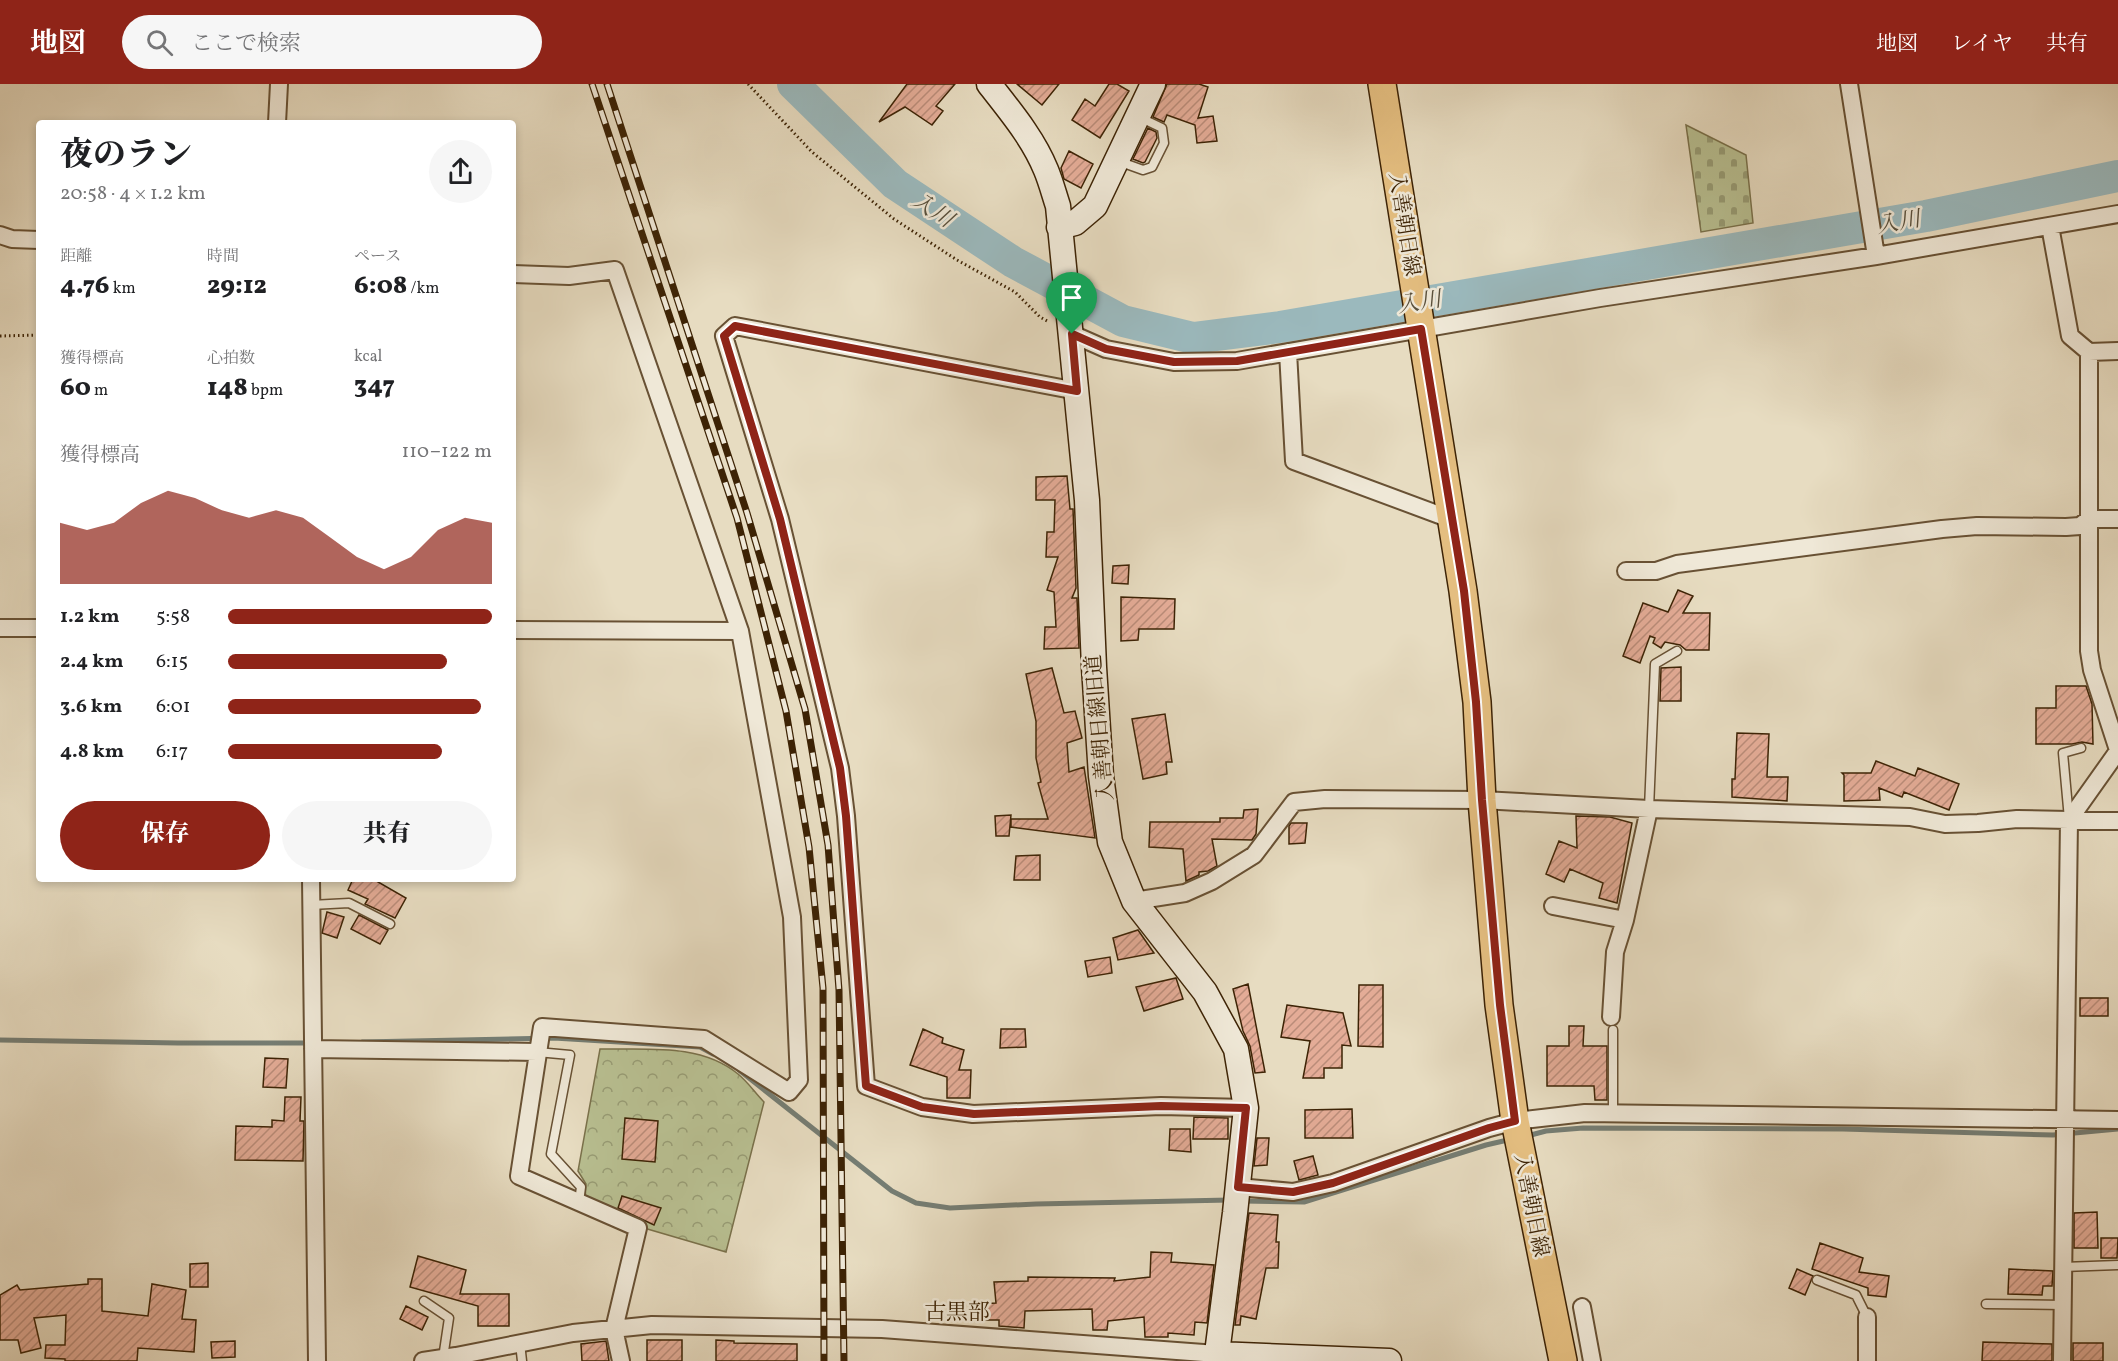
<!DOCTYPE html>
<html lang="ja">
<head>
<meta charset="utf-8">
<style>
	:root { --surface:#fff; --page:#f6f6f6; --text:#202124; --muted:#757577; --accent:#8f2418 }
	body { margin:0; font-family:Vollkorn,"Noto Serif JP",serif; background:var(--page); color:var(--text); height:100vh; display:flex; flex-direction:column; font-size:22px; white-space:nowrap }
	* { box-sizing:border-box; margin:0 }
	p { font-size:20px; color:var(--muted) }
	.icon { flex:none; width:33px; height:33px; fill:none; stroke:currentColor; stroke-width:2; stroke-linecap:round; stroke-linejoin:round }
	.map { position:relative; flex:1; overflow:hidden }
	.side { position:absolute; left:36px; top:36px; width:480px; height:762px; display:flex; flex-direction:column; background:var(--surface); border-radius:6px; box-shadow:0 3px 9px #0003 }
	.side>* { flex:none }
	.pin { position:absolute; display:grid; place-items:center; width:51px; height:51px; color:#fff; margin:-62px -26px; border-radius:50% 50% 50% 0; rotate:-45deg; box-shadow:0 0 6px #0007 }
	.pin .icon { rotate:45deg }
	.round { display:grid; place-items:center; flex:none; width:63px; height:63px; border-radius:32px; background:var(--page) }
	.overview { display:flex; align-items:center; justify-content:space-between; height:102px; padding:0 24px }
	h1 { font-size:33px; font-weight:800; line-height:45px }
	.stats { display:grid; grid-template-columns:repeat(3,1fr); gap:9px; height:102px; padding:6px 24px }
	.stats div { display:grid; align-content:center }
	.stats b { font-size:26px; font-weight:800 }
	.stats small { font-size:16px; font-weight:400 }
	.stats p { font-size:16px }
	.chart { height:168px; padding:12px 24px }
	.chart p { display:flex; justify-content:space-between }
	.chart svg { width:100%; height:108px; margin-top:6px; fill:var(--accent); opacity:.7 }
	.action { display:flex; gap:12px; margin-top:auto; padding:12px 24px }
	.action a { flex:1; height:69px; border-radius:36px; background:var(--accent); color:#fff; font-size:24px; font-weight:800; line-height:69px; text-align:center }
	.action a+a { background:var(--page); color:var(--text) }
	ul { padding:0 24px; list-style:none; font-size:20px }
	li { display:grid; grid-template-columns:96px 72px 1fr; align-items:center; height:45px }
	li i { height:15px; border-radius:8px; background:var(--accent) }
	header { display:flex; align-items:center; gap:36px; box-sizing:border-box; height:84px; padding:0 30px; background:var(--accent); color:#fff }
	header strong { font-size:28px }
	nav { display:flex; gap:33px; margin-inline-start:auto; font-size:21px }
	.search { width:420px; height:54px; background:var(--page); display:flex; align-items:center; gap:15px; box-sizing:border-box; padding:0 21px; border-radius:33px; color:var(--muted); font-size:22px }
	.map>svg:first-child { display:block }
	.forest { fill:url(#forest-crowns); stroke:#7a714b; stroke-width:1.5 }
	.cemetery { fill:url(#cemetery-stones); stroke:#7a714b; stroke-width:1.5 }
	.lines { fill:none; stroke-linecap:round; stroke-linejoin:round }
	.stream { stroke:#757d73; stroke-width:5 }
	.river { stroke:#9bb9bd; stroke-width:32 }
	.building { fill:url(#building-hatch); stroke:#3d2305; stroke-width:1.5 }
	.lane-casing { stroke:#685134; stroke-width:11 }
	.street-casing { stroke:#685134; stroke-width:20 }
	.secondary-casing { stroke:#3d2305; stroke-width:27 }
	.primary-casing { stroke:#3d2305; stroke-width:30 }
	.path { stroke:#3d2305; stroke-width:3; stroke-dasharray:1.5 3; stroke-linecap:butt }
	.lane { stroke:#efe8d7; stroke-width:8 }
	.street { stroke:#efe8d7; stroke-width:16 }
	.secondary { stroke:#efe8d7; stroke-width:24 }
	.primary { stroke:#e4be80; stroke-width:27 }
	.rail-casing { stroke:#3d2305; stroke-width:7 }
	.rail { stroke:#efe8d7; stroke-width:4.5; stroke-dasharray:14; stroke-linecap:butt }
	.route-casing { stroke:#fff; stroke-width:12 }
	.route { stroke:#8f2418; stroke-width:8 }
	.labels { text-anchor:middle; stroke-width:5; stroke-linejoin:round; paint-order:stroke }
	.street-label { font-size:21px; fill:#3d2305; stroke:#efe8d7 }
	.water-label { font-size:22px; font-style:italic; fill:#59503c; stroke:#efe8d7 }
	.neighbourhood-label { font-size:22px; fill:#3d2305; stroke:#efe8d7 }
</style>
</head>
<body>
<header>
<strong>地図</strong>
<div class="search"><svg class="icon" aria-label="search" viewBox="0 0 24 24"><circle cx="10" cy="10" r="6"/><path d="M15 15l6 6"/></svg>ここで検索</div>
<nav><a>地図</a><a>レイヤ</a><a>共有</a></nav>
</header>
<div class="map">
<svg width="2118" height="1277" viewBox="0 0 2118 1277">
	<defs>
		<pattern id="forest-crowns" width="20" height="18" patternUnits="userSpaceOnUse" patternTransform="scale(1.5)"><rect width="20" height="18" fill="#b8bf91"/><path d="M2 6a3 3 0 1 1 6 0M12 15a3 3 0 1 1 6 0" fill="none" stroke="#979b74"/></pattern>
		<pattern id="cemetery-stones" width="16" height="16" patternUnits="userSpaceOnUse" patternTransform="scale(1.5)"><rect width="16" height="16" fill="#b8bf91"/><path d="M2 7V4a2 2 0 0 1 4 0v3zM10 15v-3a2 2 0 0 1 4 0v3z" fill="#979b74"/></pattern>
		<pattern id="building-hatch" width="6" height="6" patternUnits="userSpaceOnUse" patternTransform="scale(1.5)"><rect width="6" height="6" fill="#e4ac97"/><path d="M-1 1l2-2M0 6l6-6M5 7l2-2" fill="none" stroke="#ba8c79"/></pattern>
	</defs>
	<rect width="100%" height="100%" fill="#e7dcc1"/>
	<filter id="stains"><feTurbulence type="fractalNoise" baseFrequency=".00333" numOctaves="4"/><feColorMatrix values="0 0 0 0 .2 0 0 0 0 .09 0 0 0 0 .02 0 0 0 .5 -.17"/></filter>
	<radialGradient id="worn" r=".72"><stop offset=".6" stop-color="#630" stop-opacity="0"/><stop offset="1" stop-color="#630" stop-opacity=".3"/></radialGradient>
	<path class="forest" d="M600 965C647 966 700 959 738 990 748 998 755 1009 764 1018L726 1168 644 1144 585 1116 586 1100 578 1087Z"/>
	<path class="cemetery" d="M1686 41 1746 71 1753 139 1701 148Z"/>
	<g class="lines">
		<path class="stream" d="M0 956 178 959H310
			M362 958 554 954 700 963 713 970
			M739 986 892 1107 916 1119 950 1124 1036 1120 1230 1116
			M1527 1052 1546 1047 1583 1044 1843 1045 2053 1051 2118 1045
			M1242 1117 1304 1118 1486 1061 1512 1055"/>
		<path class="river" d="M793 0 895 100 1013 178 1123 237 1193 254 1280 243 1926 132 2118 92"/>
	</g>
	<path class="building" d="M907 0H955L936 22 943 27 932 41 905 23 879 38Z
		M1017 0H1059L1042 21Z
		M1109 0H1117L1129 7 1100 54 1072 36 1085 15 1095 22Z
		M1167 0H1199L1208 3 1198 34 1213 32 1217 57 1197 59 1195 41 1167 31 1164 38 1153 33Z
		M1148 44 1156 48 1157 54 1145 78 1143 79 1133 75Z
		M1069 67 1093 80 1081 104 1064 95 1061 84Z
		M1067 392 1070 425H1073L1076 504 1072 514H1077L1079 564 1044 565 1045 543H1056L1054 508 1047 506 1058 473H1046L1047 448H1054L1055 416H1036V393Z
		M1129 481 1128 500 1112 499 1113 482Z
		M1678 506 1693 512 1683 529H1710L1709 566H1686L1680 561 1665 558 1661 564 1653 559 1655 554 1650 552 1640 579 1623 572 1643 519 1668 528Z
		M1121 513 1175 515 1174 545H1139L1138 556 1121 557Z
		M1681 583V617H1660L1661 584Z
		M1052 584 1064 629 1075 627 1082 654 1067 659 1069 688 1084 683 1095 754 1011 743V735H1048L1038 699 1041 698 1036 674V637L1026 590Z
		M2056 602H2086L2092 620 2093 660 2082 658 2072 660H2036V624H2056Z
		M1165 630 1172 678H1166L1167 690 1143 695 1132 635Z
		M1737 649 1769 650 1767 693H1788L1787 717 1732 713V695H1735Z
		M1876 677 1915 692 1918 684 1959 700 1949 726 1904 708 1902 713 1879 704 1880 716 1844 717V691L1842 689H1871Z
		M1258 725 1256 750 1252 756 1212 755 1217 782 1208 787 1199 788V791L1186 797 1183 765 1149 763 1150 738H1220V734H1243L1244 726Z
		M1011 731 1009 752H996L995 732Z
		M1576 732 1610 733 1632 739 1617 819 1599 814 1603 799 1570 785 1564 798 1546 790 1559 757 1577 764Z
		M1291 739H1307L1305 759 1289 760V742Z
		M1040 771V796H1014L1016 772Z
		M353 795H373L406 814 395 834 365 820 368 815 348 806Z
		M327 828 344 833 337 854 322 849Z
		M359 831 388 846 380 860 351 845Z
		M1138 846 1154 869 1118 876 1113 854Z
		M1110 873 1112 889 1088 893 1085 877Z
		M1176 894 1183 915 1144 927 1136 903Z
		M1248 900 1265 988 1255 989 1250 962 1243 947 1233 905Z
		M1359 901H1383V963L1358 962Z
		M2080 914H2108V932H2080Z
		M1287 921 1343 929 1351 962 1342 961V984H1324V994H1303L1310 957 1281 953Z
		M1569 942H1584L1583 962H1607V1016H1595L1594 1002H1547V962H1569Z
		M923 945 943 954 942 959 964 966 959 986H971L970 1014H947V993L910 981Z
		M1001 945H1025L1026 963 1000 964Z
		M265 974 288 975 286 1004 263 1003Z
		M285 1013H301L300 1037H304L303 1077 235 1076 236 1042 272 1043V1036L284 1037Z
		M1352 1025 1353 1054H1305V1026Z
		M1194 1033 1228 1034V1055H1193Z
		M625 1034 658 1037 655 1078 622 1075Z
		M1170 1045H1190L1191 1068 1169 1066Z
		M1257 1054H1269L1267 1081 1254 1082Z
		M1313 1072 1318 1091 1299 1096 1294 1077Z
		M622 1112 661 1124 654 1141 618 1124Z
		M2097 1128 2098 1164H2074V1129Z
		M1249 1129 1278 1131 1276 1158H1279L1278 1184H1266L1256 1235 1241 1232 1240 1241H1235Z
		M2101 1154H2118L2117 1174H2101Z
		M1820 1159 1863 1174 1859 1188 1889 1192 1886 1213 1868 1211V1204L1812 1185Z
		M1151 1168 1172 1169 1171 1178 1214 1181 1207 1239 1195 1238 1194 1251 1168 1249V1253H1145L1144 1233 1108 1237 1107 1246H1093L1092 1225 1025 1227 1024 1244 999 1242V1236H976L977 1220 996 1219 994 1198 1028 1197V1193L1115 1194 1114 1197 1150 1193Z
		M418 1172 466 1186 460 1210H509V1242H478V1222L410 1203Z
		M208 1179V1203H190V1180Z
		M1797 1185 1813 1192 1805 1211 1789 1204Z
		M2009 1185 2053 1187 2052 1202H2043L2042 1211 2008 1210Z
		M88 1195H102V1227L148 1232 152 1200 186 1206 182 1235 196 1236 194 1268 138 1264 137 1277H65V1275L45 1274 46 1261H65L66 1231 34 1234 41 1264 21 1269 18 1256H0V1211L17 1201 20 1206 88 1200Z
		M406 1222 428 1233 422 1246 400 1235Z
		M647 1256H682V1277H647Z
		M716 1256 734 1257V1259L797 1260V1277H716Z
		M235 1257V1273L212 1274 211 1258Z
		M606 1257 609 1277H582L581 1260Z
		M1983 1258 2052 1260V1277H1982Z
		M2073 1259H2103V1277H2073Z"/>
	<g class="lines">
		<defs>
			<path id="lane" d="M1118 77 1143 86 1152 83 1164 59 1162 44 1139 33
				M1649 725 1655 580 1677 567
				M2069 735 2063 669 2081 664
				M311 821 349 819 390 840
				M1613 946V1030
				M537 968 570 971 551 1070 581 1103 579 1118
				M2063 1183 2118 1181
				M1817 1196 1856 1211 1867 1233
				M424 1217 449 1234 443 1274
				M1986 1220 2063 1221
				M520 1259 522 1277"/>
			<path id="street" d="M1849 0 1876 172
				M277 39 279 0
				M2050 142 2070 252 2089 268 2118 267
				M0 151 12 155 39 156
				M513 190 569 192 615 186 740 547 792 833 799 996 789 1008 704 955 542 943 519 1092 638 1144 614 1245 621 1277
				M1072 250 1106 265 1174 278 1237 277 1600 214 1876 172 2118 130
				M1288 268 1294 377 1453 436
				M2089 268V567L2092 586 2118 666
				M1077 307 735 242 724 252 780 435 840 684 846 732 866 1002 922 1023 973 1030 1161 1022 1246 1024
				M1626 487H1656L1677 480 1942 445 1977 442 2066 443 2080 442 2089 435H2118
				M0 544H39
				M513 546 740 547
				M311 795 317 1277
				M1134 817 1185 809 1212 797 1254 771 1294 718 1325 715 1482 716 1649 725 1910 733 1945 740 1978 739 2017 735 2118 737
				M1553 822 1625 836 1649 725
				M1611 933 1615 868 1625 836
				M313 965 537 968
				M1238 1103 1293 1108 1333 1099 1489 1044 1515 1037 1585 1029 2118 1036
				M1582 1223 1592 1277
				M423 1277 456 1272 573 1249 652 1241 882 1245 1217 1270
				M1867 1277V1233
				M2062 1277 2069 736 2118 667"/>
			<path id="secondary" d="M989 0C1010 27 1033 54 1046 86 1051 98 1054 110 1058 122L1087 416 1094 583 1101 692 1110 758 1134 817 1205 908 1236 965 1246 1024 1235 1129 1216 1277
				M1059 143 1075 139 1095 122 1153 0
				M1217 1270 1389 1277"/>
			<path id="primary" d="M1382 0 1463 507 1477 618 1482 716 1499 921 1515 1037 1563 1277"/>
		</defs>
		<use href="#lane" class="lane-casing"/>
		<use href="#street" class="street-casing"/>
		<use href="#secondary" class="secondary-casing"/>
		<use href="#primary" class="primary-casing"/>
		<path class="path" d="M748 0 812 68 894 135 957 176 1015 208 1040 233 1049 238
			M0 252 39 251"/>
		<use href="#lane" class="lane"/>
		<use href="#street" class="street"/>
		<use href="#secondary" class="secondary"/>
		<use href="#primary" class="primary"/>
		<defs>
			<path id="rail" d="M592 0 737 434 786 627 809 763 823 904 824 1277
				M607 0 747 429 805 625 828 761 839 906 844 1277"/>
		</defs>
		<use href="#rail" class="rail-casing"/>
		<use href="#rail" class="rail"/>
	</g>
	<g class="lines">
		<defs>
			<path id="route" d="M735 242 1077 307 1072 250 1106 265 1174 278 1237 277 1421 245 1464 507 1476 618 1482 716 1500 921 1515 1037 1489 1044 1333 1099 1293 1108 1238 1103 1246 1024 1161 1022 974 1030 922 1023 866 1002 846 732 840 684 780 435 724 252Z"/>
		</defs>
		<use href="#route" class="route-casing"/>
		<use href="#route" class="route"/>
	</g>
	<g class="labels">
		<g class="street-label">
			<text transform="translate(1405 140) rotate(81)" y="7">入善朝日線</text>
			<text transform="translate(1099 644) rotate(-95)" y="7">入善朝日線旧道</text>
			<text transform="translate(1532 1121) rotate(79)" y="7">入善朝日線</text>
		</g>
		<g class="water-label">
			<text transform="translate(933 125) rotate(33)" y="8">入川</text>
			<text transform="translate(1898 137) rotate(-10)" y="8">入川</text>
			<text transform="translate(1419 217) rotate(-9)" y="8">入川</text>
		</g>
		<g class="neighbourhood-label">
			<text x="957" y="1235">古黒部</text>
		</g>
	</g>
	<rect width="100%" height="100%" filter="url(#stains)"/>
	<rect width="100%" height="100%" fill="url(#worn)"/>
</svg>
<div class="pin" style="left:1072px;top:250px;background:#1e9e55"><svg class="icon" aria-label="arrive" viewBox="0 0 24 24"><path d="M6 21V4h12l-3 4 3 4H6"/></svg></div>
<section class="side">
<div class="overview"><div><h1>夜のラン</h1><p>20:58 · 4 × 1.2 km</p></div><a class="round"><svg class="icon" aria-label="share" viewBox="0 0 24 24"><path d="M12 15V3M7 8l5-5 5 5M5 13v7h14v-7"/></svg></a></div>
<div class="stats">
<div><p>距離</p><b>4.76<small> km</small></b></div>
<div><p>時間</p><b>29:12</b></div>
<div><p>ペース</p><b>6:08<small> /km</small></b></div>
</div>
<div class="stats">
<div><p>獲得標高</p><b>60<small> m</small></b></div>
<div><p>心拍数</p><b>148<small> bpm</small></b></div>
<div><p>kcal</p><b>347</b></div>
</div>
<div class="chart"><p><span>獲得標高</span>110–122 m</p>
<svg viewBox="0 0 160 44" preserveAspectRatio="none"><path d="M0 44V19L10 22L20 19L30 11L40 6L50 9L60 14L70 17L80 14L90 17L100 25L110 33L120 38L130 33L140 22L150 17L160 19V44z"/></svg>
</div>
<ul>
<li><b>1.2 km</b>5:58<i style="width:100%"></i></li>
<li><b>2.4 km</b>6:15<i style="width:83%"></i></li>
<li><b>3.6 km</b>6:01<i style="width:96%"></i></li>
<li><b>4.8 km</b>6:17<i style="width:81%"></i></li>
</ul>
<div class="action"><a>保存</a><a>共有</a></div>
</section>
</div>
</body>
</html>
